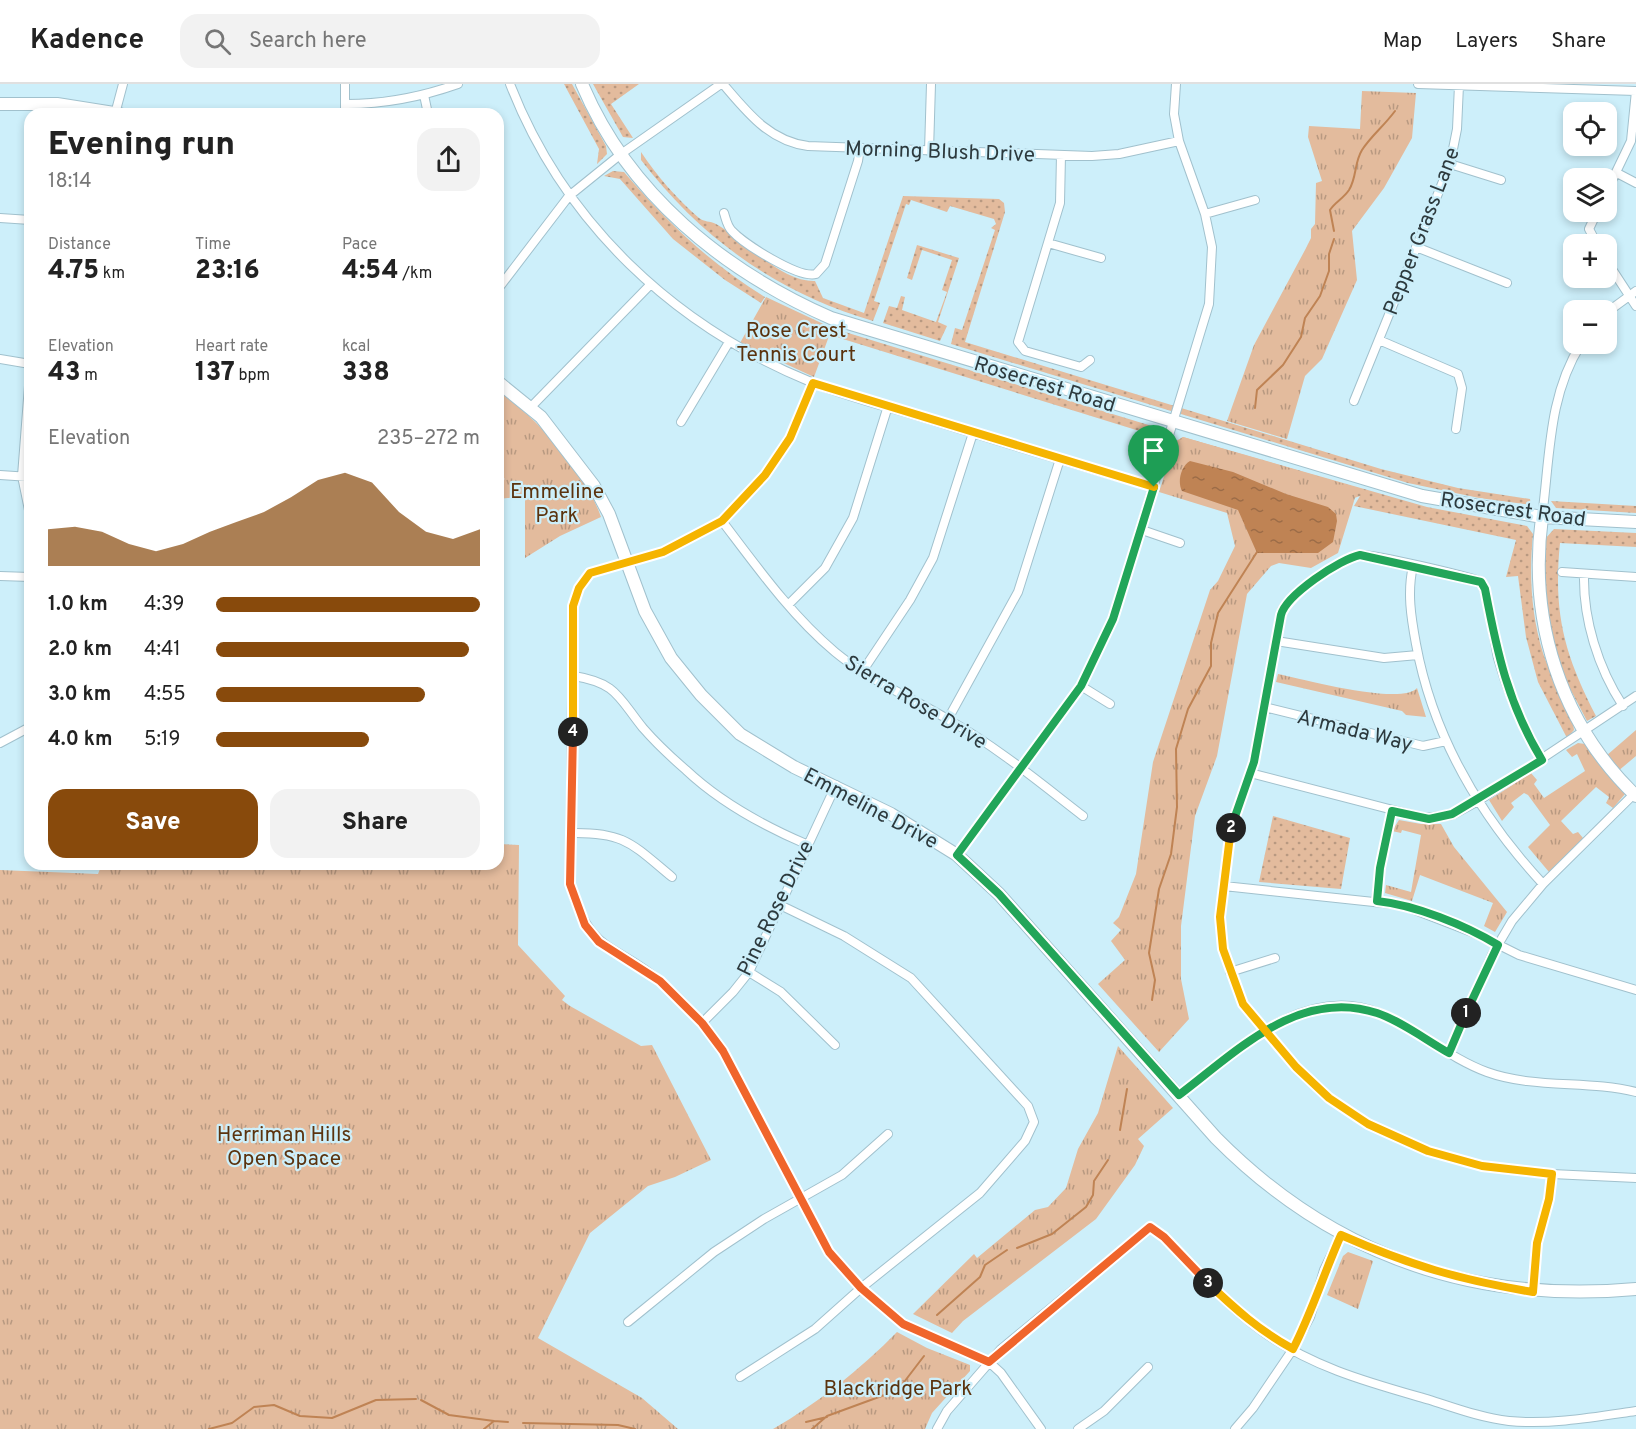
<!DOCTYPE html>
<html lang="en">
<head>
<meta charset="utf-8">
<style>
	:root { --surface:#fff; --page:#f2f2f2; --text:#222; --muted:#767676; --line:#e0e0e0; --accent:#884a0c }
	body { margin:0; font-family:Overpass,sans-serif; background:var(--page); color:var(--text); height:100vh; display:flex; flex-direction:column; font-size:22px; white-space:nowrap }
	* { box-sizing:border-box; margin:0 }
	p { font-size:20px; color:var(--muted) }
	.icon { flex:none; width:33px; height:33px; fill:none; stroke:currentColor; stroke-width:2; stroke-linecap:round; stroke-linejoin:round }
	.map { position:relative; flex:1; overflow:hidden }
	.details { position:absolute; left:24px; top:24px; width:480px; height:762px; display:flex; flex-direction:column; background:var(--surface); border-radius:18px; box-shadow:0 3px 9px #0003 }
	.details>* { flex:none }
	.buttons { position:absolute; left:1563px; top:18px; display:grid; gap:12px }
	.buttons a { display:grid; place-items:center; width:54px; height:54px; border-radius:12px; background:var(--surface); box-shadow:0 3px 9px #0003; font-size:30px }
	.pin { position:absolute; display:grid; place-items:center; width:51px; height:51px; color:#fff; margin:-62px -26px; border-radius:50% 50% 50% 0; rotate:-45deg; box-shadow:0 0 6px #0007 }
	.pin .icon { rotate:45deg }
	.km { position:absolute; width:30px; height:30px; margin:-15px; border-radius:50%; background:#222; color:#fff; font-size:16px; line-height:30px; text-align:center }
	.round { display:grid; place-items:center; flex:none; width:63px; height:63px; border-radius:18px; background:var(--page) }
	.head { display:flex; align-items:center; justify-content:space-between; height:102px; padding:0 24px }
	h1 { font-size:33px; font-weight:800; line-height:45px }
	.stats { display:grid; grid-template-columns:repeat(3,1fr); gap:9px; height:102px; padding:6px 24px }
	.stats div { display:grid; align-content:center }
	.stats b { font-size:26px; font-weight:800 }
	.stats small { font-size:16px; font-weight:400 }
	.stats p { font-size:16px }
	.chart { height:168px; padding:12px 24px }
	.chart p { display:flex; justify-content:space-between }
	.chart svg { width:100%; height:108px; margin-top:6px; fill:var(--accent); opacity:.7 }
	.primary-button { display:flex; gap:12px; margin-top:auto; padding:12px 24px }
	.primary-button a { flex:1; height:69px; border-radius:18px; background:var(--accent); color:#fff; font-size:24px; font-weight:800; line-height:69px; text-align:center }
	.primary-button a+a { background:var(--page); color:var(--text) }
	ul { padding:0 24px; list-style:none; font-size:20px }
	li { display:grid; grid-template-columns:96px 72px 1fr; align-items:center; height:45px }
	li i { height:15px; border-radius:8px; background:var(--accent) }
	header { display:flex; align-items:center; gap:36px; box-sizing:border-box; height:84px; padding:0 30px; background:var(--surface); border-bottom:2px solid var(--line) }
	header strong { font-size:28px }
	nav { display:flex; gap:33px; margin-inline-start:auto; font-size:21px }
	.search { width:420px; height:54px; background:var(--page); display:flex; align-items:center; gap:15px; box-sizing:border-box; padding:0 21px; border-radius:18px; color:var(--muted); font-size:22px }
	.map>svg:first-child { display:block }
	.grass { fill:url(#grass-dots) }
	.park { fill:url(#park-tufts) }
	.water { fill:url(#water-ripples) }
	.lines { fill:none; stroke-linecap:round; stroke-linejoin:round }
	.stream { stroke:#bf8354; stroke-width:2 }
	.street-casing { stroke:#a1c1cd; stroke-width:10 }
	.secondary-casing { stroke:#a1c1cd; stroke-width:14 }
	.street { stroke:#fff; stroke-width:8 }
	.secondary { stroke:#fff; stroke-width:12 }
	.split-1-casing { stroke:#fff; stroke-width:12 }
	.split-2-casing { stroke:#fff; stroke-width:12 }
	.split-3-casing { stroke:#fff; stroke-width:12 }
	.split-4-casing { stroke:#fff; stroke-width:12 }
	.split-5-casing { stroke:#fff; stroke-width:12 }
	.split-1 { stroke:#22a559; stroke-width:8 }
	.split-2 { stroke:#22a559; stroke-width:8 }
	.split-3 { stroke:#f5b400; stroke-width:8 }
	.split-4 { stroke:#f0652b; stroke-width:8 }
	.split-5 { stroke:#f5b400; stroke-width:8 }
	.labels { text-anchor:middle; stroke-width:4.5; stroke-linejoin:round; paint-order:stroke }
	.street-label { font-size:21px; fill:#2d3a3e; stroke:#cdeffa }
	.park-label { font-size:21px; fill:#5b330e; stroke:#cdeffa }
</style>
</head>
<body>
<header>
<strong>Kadence</strong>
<div class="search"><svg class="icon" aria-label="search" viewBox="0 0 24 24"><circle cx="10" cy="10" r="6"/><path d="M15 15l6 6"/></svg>Search here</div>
<nav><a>Map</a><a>Layers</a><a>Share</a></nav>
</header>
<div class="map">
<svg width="1636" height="1345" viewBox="0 0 1636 1345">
	<defs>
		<pattern id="grass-dots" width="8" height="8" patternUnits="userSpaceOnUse" patternTransform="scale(1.5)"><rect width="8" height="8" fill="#e3bb9d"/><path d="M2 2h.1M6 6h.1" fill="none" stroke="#b89981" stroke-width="1.8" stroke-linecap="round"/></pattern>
		<pattern id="park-tufts" width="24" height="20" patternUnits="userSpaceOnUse" patternTransform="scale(1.5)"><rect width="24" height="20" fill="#e3bb9d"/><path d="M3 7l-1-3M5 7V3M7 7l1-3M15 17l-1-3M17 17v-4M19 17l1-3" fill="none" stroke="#b89981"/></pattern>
		<pattern id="water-ripples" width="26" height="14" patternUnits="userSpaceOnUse" patternTransform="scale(1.5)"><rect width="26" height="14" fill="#bf8354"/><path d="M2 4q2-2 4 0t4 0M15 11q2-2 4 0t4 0" fill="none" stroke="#9c6c47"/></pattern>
	</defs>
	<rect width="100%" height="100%" fill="#cdeffa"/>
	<path class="grass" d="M564 0H572L606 62 607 70 597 80 599 65Z
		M593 0H639L611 20 633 54 623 53Z
		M641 68C657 92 677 115 699 134 704 138 710 137 716 140 745 156 781 198 815 197L823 214 864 229 903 112 999 115 1004 119 1005 128 965 258 1381 385 1458 404 1530 415 1531 421 1479 414 1408 399 951 260 955 244 962 246 995 146 991 144 996 140 994 135 950 122 947 128 911 116 909 121 906 120 874 217 880 219 873 237C777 209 701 154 641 76Z
		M613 87 624 88C667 138 708 178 765 213L761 219 725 196 673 155 620 95 604 92Z
		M917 161 959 174 938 238 947 242 940 257 883 239 889 222 897 224 901 212 905 213 902 226 936 238 947 208 942 206 952 176 922 166 912 196 907 194Z
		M832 244 1155 343 1163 348 1162 354 830 251Z
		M1183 353 1427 423 1527 442 1533 450C1529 490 1531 530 1543 569 1551 594 1572 620 1574 646L1567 654 1538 598 1526 553 1518 492 1506 493 1516 456 1354 422 1360 412 1340 419 1175 358Z
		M1551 417 1636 422V429L1556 424Z
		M1554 445 1636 449V463L1560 459C1553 529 1564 570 1596 632L1587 637 1566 597 1555 564 1545 520V455Z
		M1273 732 1350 754 1341 805 1259 798Z"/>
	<path class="park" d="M1362 7 1416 9 1412 54 1384 104 1352 147 1357 196 1322 275 1305 292 1287 355 1227 337 1254 261 1305 166 1311 154V145L1315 140 1316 99 1322 97 1308 53 1309 42 1360 45Z
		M766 213 832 244 814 293 740 259Z
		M498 307C539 336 584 384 601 433L560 452 525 474V412L498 415V399L505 395 498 390Z
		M1183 353 1358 404 1338 469 1311 484 1279 479 1271 482 1247 510 1217 672 1195 732 1181 842V895L1189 935 1159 968 1098 900 1125 876 1111 857 1121 846 1113 839 1119 833 1136 790 1153 678 1210 506 1218 497 1235 462 1227 429 1159 408 1175 358Z
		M1278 590C1302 595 1402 622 1417 604L1426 633 1406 631 1402 627 1276 598Z
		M1636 646V672L1611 693 1625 710 1613 724 1606 719 1609 713 1596 703 1561 737 1573 750 1578 748 1583 754 1549 788 1528 763 1550 741 1528 711 1524 709 1511 719 1514 723 1502 737 1489 716 1531 689 1537 696 1534 700 1544 714 1585 687 1577 670 1572 673 1566 666 1578 659 1585 660 1599 678Z
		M1399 736 1421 740H1441L1454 763 1507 828 1495 848 1484 842 1493 819 1420 791 1412 817 1385 809 1386 801 1411 808 1421 751 1402 746 1401 749 1392 747Z
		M498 760 519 761 518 861 565 912 562 916 570 922 641 962 652 961 711 1076 675 1093 648 1102 590 1149 538 1254 642 1314 678 1345H0V786L98 790 102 780H498Z
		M1118 962 1173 1024 1138 1055 1144 1062 1135 1081 1096 1135 963 1237 952 1249 913 1230 974 1170 977 1174 1035 1126 1048 1123 1066 1104 1078 1065 1098 1029Z
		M1348 1168 1373 1177 1358 1225 1327 1211 1343 1172Z
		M897 1248 927 1264 970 1281V1287L932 1329 925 1345H773C818 1319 861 1285 897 1248Z"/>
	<path class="water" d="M1190 377 1233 388 1286 410 1328 423 1336 430 1337 437 1333 458 1318 469H1257L1238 426 1182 407C1177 398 1181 382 1190 377Z"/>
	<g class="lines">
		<path class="stream" d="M1334 147 1330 126C1335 118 1343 115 1349 106 1357 93 1354 79 1362 66 1371 52 1384 42 1395 27
			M1255 324 1257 306 1283 281 1301 253 1305 234 1320 212 1329 187V170L1334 155
			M1152 916 1155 896 1149 869 1159 805 1171 770 1177 723 1176 665 1188 625 1211 582V559L1218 529 1257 468
			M1120 1046 1127 1005
			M1017 1164 1052 1150 1086 1123 1093 1111 1094 1097 1108 1076
			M937 1231 980 1193 985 1181 1007 1166
			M421 1316 449 1331 494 1337
			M806 1338 827 1333
			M523 1339 618 1341 635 1345
			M209 1345 232 1339 254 1323 274 1321 300 1332 332 1334 376 1316 416 1315
			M484 1345 494 1337 508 1338
			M812 1345 827 1332 898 1306 924 1272"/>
		<defs>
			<path id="street" d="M510 0C564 139 674 242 811 298 848 313 889 323 928 335 1003 359 1079 381 1154 403
				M723 0C747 28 769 57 808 62L1092 72 1119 70 1179 57
				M1418 0 1636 7
				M424 11 428 30
				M347 20C386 20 421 13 458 0
				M115 30 123 0
				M345 30V0
				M929 67 931 0
				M1061 71 1060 119 1018 258 1025 267 1081 283 1090 276
				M1450 80 1501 96
				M1617 89 1636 99
				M1606 109 1631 57 1636 7
				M724 129C726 135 727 142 732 147 744 160 799 195 816 190L825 180 858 77 860 64
				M1205 130 1255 116
				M0 134 30 136
				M1048 159 1101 174
				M1597 160 1589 145 1597 128
				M1416 163 1507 199
				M1606 176 1636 222
				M498 205 569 112 621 70 721 0
				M1606 229 1636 207
				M1379 256 1458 290 1462 304 1456 345
				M0 275 30 280
				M30 289 22 392 30 431
				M813 299 790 354 765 391 722 437 663 468 590 489 579 504 573 522 570 800C591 872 613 857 661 898 685 918 705 942 723 967L829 1168 861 1204 903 1240 989 1278 1001 1289 1041 1345
				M1354 317 1450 80 1457 45 1459 1
				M530 324 649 202
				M681 338 729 258
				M0 391 30 393
				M1542 433C1550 374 1548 312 1581 260
				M722 437C757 483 791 531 835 568 870 597 911 613 949 636 997 663 1039 698 1083 732
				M1142 446 1180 459
				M1413 482C1407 508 1411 533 1416 560 1433 652 1480 732 1543 800
				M1562 488 1636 493
				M1584 490C1583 535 1598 584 1623 622
				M0 492 30 493
				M788 521 825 484 853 434 888 322
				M1276 557 1384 574 1418 571
				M862 588 910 516 933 474 973 349
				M574 592C617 599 618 613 643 644 656 659 671 673 686 686 720 718 764 742 806 760
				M1081 602 1110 620
				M1264 623 1423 662 1446 657
				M948 635 1018 508 1060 375
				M0 659 30 643
				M1542 676C1523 644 1508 610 1498 574 1494 557 1489 509 1481 498 1473 493 1369 469 1360 471 1342 473 1290 511 1282 526L1254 678 1231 744 1220 833 1223 865 1243 920 1296 983 1329 1014 1368 1040 1428 1067 1482 1082 1552 1090 1636 1094
				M1250 689 1424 734 1452 731 1478 717 1636 612
				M571 749C625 748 632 760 672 793
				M957 771 1081 602 1113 535 1209 220 1212 163 1205 130 1179 57 1174 30 1176 0
				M1224 802 1402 821 1477 850 1519 871 1636 906
				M1376 817 1380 784 1392 727
				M749 888 781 908 835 961
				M1230 888 1275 874
				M702 939 733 908 749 888 836 701
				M1449 969 1492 871 1512 837 1543 800 1636 708
				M1179 1011C1234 969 1304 898 1379 929 1417 945 1449 974 1487 988 1534 1005 1588 996 1636 1008
				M1533 1208 1537 1159 1549 1115 1552 1090
				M628 1238 714 1168 764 1135 842 1091 888 1050
				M740 1293 815 1245 861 1204 980 1109 1025 1057 1034 1038 1028 1022 911 894 844 852 780 821
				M937 1345 947 1327 1001 1265 1150 1143 1164 1153C1195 1185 1225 1220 1262 1247 1313 1284 1371 1299 1430 1316 1455 1324 1482 1334 1509 1337 1551 1341 1595 1333 1636 1327
				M1078 1345 1104 1327 1148 1283
				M1235 1345 1253 1324 1293 1265 1310 1233 1324 1186 1341 1151"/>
			<path id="secondary" d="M582 0C628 110 724 187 831 234L1422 412 1542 433 1636 438
				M0 20H57L120 30
				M498 298 541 333 594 402 609 430 645 527 671 574 701 611 740 650 794 683 891 730 957 771 999 810 1216 1054C1332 1171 1471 1220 1636 1205
				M1542 433C1528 536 1560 639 1636 712"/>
		</defs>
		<use href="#street" class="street-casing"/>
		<use href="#secondary" class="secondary-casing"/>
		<use href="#street" class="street"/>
		<use href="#secondary" class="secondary"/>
	</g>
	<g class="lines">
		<defs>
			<path id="split-1" d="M1154 403 1113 535 1081 602 957 771 999 810 1179 1011C1236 968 1299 903 1377 929 1401 937 1426 956 1449 969L1466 929"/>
			<path id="split-2" d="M1231 744 1254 678 1281 531C1286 511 1340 475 1360 471L1481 498 1485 505C1497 568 1508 620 1542 676L1452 730 1429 735 1392 727 1380 784 1377 817C1415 821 1465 841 1498 861L1466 929"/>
			<path id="split-3" d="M1208 1199C1235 1225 1260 1247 1293 1265 1312 1228 1324 1189 1341 1151 1409 1181 1460 1196 1533 1208L1537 1159 1549 1115 1552 1090 1482 1082 1428 1067 1368 1040 1329 1014 1296 983 1243 920 1223 865 1220 833 1231 744"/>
			<path id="split-4" d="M573 648 570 800 585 841 599 858 660 897 702 939 723 967 829 1168 861 1204 903 1240 989 1278 1150 1143 1164 1153 1208 1199"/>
			<path id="split-5" d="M573 648V522L579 504 590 489 663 468 722 437 765 391 790 354 813 299 1154 403"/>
		</defs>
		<use href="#split-1" class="split-1-casing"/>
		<use href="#split-2" class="split-2-casing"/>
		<use href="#split-3" class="split-3-casing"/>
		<use href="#split-4" class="split-4-casing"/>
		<use href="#split-5" class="split-5-casing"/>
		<use href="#split-1" class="split-1"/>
		<use href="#split-2" class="split-2"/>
		<use href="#split-3" class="split-3"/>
		<use href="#split-4" class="split-4"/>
		<use href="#split-5" class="split-5"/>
	</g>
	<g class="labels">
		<g class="street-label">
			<text transform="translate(940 67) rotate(2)" y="7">Morning Blush Drive</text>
			<text transform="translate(1421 147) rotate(-69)" y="7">Pepper Grass Lane</text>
			<text transform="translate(1045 300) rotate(17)" y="7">Rosecrest Road</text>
			<text transform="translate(1513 425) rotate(8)" y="7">Rosecrest Road</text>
			<text transform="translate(916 618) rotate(31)" y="7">Sierra Rose Drive</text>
			<text transform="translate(1355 646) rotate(14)" y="7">Armada Way</text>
			<text transform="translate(871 724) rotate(28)" y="7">Emmeline Drive</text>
			<text transform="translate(775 824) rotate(-64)" y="7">Pine Rose Drive</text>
		</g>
		<g class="park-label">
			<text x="796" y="253">Rose Crest<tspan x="796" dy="24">Tennis Court</tspan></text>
			<text x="557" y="414">Emmeline<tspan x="557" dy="24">Park</tspan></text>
			<text x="284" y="1057">Herriman Hills<tspan x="284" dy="24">Open Space</tspan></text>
			<text x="898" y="1311">Blackridge Park</text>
		</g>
	</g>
</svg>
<div class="buttons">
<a><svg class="icon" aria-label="locate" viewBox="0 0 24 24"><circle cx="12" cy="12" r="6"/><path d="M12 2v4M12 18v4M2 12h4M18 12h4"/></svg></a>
<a><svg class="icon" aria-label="layers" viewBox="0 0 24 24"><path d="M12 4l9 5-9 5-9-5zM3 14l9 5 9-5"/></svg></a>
<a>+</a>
<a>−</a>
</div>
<div class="pin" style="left:1154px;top:403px;background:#1e9e55"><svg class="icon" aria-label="arrive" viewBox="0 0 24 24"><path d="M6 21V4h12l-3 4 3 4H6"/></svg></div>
<b class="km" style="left:1466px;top:929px">1</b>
<b class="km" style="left:1231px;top:744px">2</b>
<b class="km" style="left:1208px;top:1199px">3</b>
<b class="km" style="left:573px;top:648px">4</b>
<section class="details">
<div class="head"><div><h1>Evening run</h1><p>18:14</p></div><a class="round"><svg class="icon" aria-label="share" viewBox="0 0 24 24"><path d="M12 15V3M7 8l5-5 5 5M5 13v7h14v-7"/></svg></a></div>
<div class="stats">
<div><p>Distance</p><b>4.75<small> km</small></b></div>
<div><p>Time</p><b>23:16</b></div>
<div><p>Pace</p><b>4:54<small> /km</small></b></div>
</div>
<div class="stats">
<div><p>Elevation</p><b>43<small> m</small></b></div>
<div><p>Heart rate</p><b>137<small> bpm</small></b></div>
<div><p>kcal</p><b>338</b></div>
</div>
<div class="chart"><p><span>Elevation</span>235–272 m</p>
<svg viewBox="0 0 160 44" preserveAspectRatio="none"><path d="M0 44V29L10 28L20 30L30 35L40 38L50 35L60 30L70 26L80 22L90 16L100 9L110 6L120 10L130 22L140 30L150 33L160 29V44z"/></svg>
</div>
<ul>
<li><b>1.0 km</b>4:39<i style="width:100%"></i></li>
<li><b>2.0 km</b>4:41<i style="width:96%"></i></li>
<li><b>3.0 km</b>4:55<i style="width:79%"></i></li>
<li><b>4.0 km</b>5:19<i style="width:58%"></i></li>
</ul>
<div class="primary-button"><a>Save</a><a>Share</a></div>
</section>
</div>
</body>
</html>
